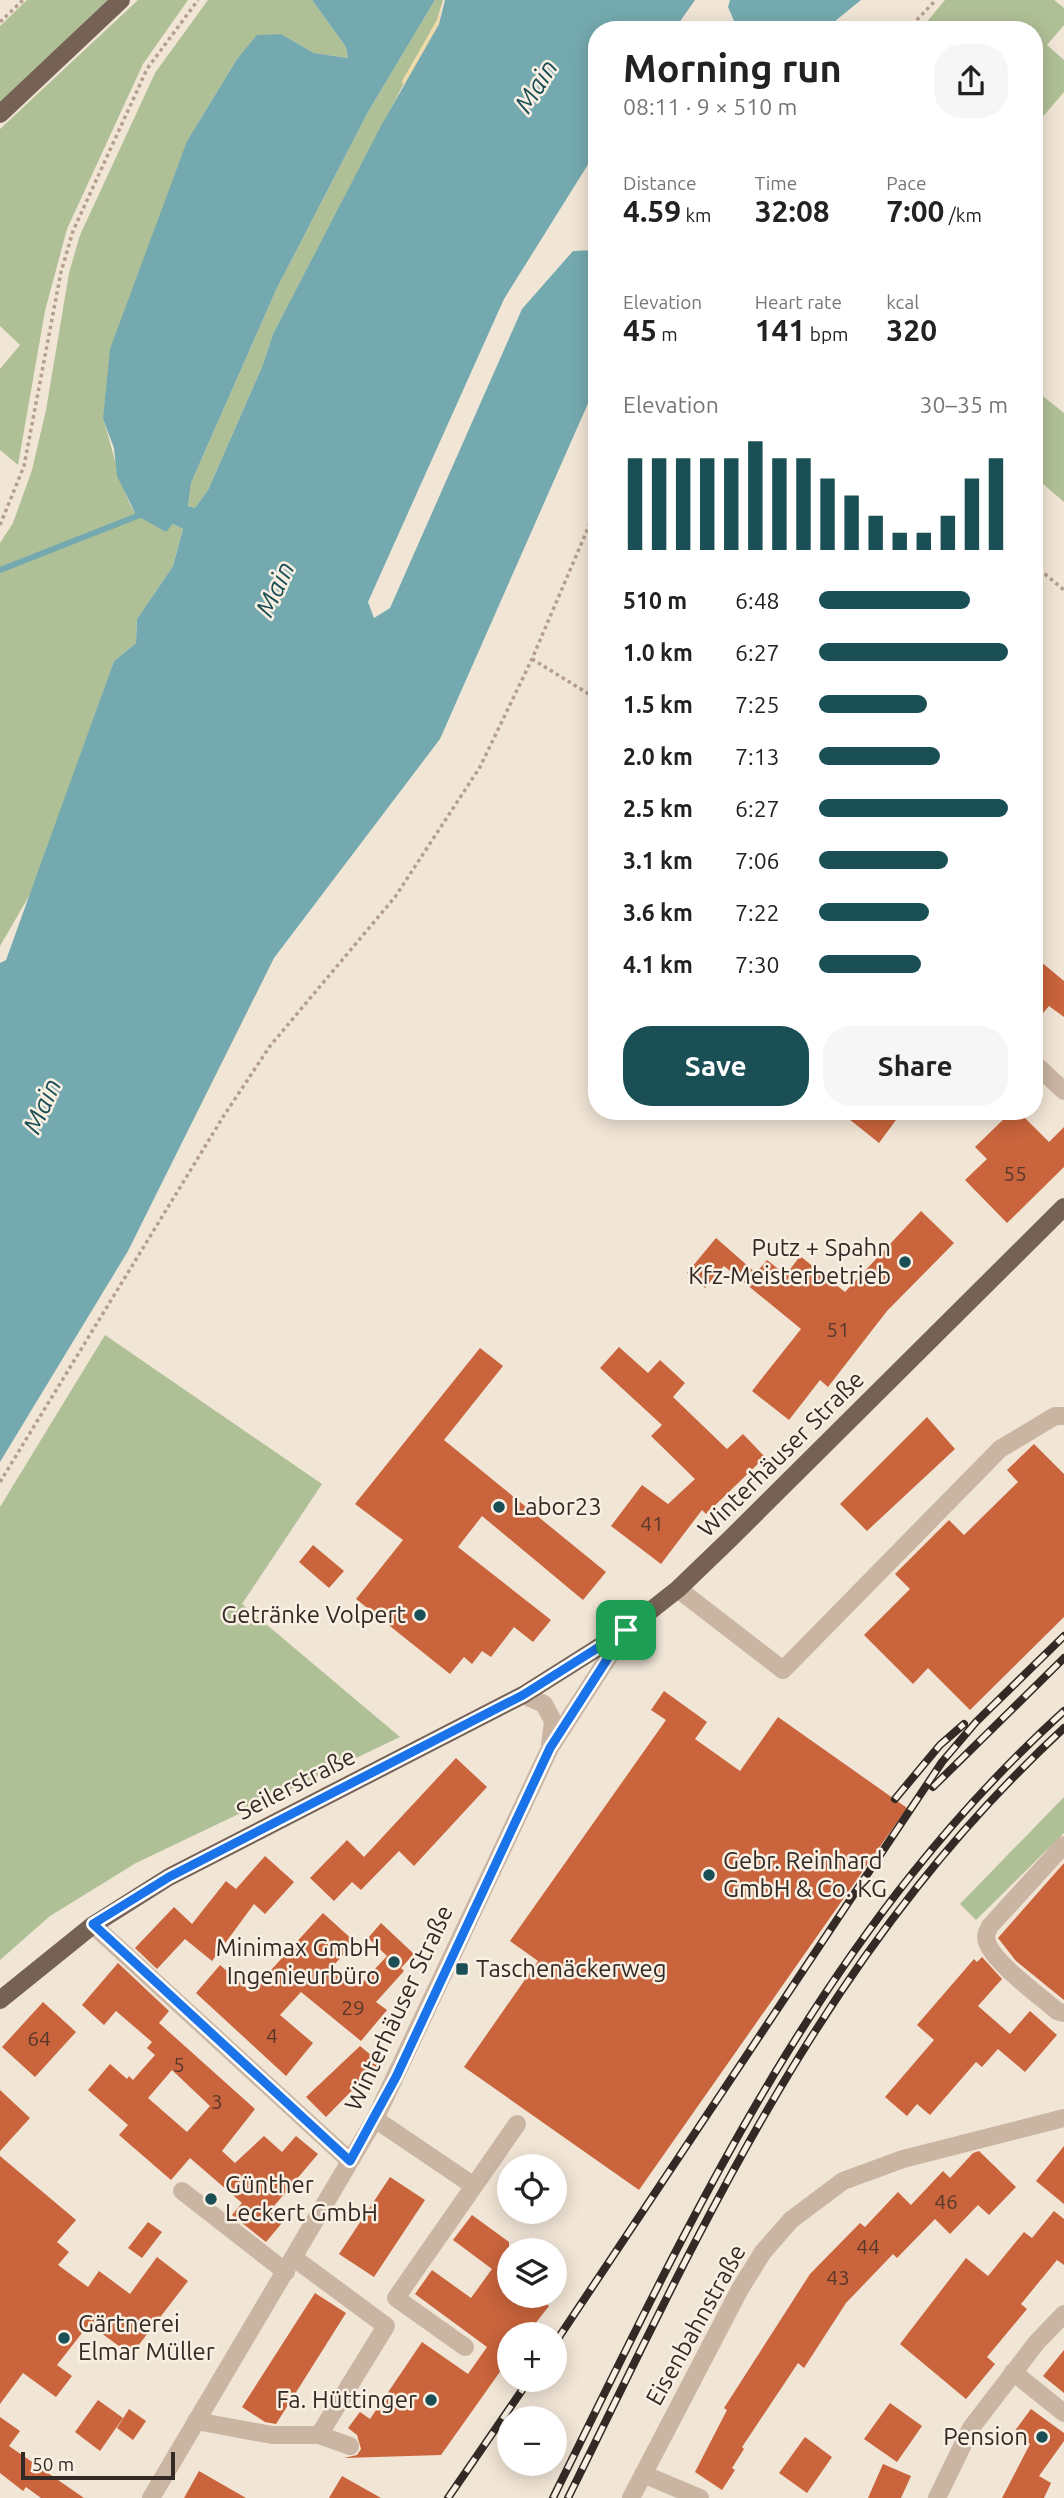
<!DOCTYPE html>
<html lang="en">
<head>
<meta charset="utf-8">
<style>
	:root { --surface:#fff; --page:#f6f6f6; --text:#222; --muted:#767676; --accent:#1a4f55 }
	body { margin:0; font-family:Ubuntu,sans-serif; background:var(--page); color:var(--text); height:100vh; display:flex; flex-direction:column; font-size:26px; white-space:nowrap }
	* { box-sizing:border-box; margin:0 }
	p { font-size:23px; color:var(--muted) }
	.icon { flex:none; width:38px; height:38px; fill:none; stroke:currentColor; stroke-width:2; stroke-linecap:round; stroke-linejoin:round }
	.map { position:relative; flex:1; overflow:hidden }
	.details { position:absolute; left:588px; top:21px; width:455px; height:1099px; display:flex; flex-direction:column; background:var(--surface); border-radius:28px; box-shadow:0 4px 18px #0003 }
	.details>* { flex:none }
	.tools { position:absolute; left:497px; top:2154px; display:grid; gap:14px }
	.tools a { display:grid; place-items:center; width:70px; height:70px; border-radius:50%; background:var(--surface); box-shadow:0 4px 18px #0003; font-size:35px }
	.scale { position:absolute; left:21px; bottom:18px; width:154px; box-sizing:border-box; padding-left:7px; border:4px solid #332a25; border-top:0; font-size:19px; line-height:24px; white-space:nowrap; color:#332a25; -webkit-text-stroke:5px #f9efe2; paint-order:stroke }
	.pin { position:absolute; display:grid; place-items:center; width:60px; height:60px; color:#fff; margin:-30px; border-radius:14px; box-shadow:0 4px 10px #0006 }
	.round { display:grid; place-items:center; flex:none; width:74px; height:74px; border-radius:28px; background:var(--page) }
	.head { display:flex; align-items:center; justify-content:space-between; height:119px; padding:0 35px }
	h1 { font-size:38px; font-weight:700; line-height:52px }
	.stats { display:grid; grid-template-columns:repeat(3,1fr); gap:10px; height:119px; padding:7px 35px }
	.stats div { display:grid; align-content:center }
	.stats b { font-size:30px; font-weight:700 }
	.stats small { font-size:19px; font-weight:400 }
	.stats p { font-size:19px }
	.chart { height:196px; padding:14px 35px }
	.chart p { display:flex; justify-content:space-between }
	.chart svg { width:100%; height:126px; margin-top:7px; stroke:var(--accent); stroke-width:6 }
	.button { display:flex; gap:14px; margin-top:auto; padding:14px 35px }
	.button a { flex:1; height:80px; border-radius:28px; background:var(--accent); color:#fff; font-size:28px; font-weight:700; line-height:80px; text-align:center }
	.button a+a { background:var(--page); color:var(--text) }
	ul { padding:0 35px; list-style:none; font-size:23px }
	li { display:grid; grid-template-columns:112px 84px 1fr; align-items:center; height:52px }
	li i { height:18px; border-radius:9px; background:var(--accent) }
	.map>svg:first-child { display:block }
	.green { fill:#b0c096 }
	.sand { fill:#efdaaa }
	.water { fill:#74aaaf }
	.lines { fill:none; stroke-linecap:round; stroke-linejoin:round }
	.stream { stroke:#74aaaf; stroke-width:6 }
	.building { fill:#c9643c; fill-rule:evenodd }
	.path { stroke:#b59f8c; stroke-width:3.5; stroke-dasharray:3.5 3.5; stroke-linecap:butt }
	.minor { stroke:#c9b5a2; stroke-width:18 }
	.major { stroke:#766155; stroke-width:18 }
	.rail-casing { stroke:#332a25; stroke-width:8 }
	.rail { stroke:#f9efe2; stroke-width:5; stroke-dasharray:16; stroke-linecap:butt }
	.route-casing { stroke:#fff; stroke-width:14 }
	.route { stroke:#1a73e8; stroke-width:9 }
	.poi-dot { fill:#1a4f55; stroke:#f9efe2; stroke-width:2.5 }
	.labels { text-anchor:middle; stroke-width:5; stroke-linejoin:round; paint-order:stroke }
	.number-label { font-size:21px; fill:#58382b }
	.poi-label { font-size:24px; fill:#332a25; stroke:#f9efe2; text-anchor:end }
	.street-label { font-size:24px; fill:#332a25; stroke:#f9efe2 }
	.water-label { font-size:26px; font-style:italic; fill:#1a4f55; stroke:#f9efe2 }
</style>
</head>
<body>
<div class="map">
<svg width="1064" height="2498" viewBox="0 0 1064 2498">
	<rect width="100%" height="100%" fill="#f1e5d6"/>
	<path class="green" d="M27 0H110L0 105V26Z
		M138 0H188L143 64 67 229 45 311 18 465 0 450V369L20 345 0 326V129Z
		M208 0H312L346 47 348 58 314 53 281 34 257 36 237 59 187 141 103 419C110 437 124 506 138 515 146 521 157 525 166 531L173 524 183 529 173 566 137 619 136 643 114 661 32 891 0 946V543L13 523 32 470 46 410 69 273 80 235 155 73Z
		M435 0H443L437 20 273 334 262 367 208 490 195 508 188 506 191 483 276 290 368 112Z
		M945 0H1054L1064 8V25L1047 45 1064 60V92L1034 127V30H920Z
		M1034 389 1064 413V502L1034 476Z
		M105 1335 322 1484 242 1604 400 1737 136 1863 50 1916 0 1960V1507Z
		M1064 1797V1833L976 1920 960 1904Z"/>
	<path class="sand" d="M443 0 439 24 404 87 402 81 437 20Z"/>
	<path class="water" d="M312 0H435L368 112 276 290 191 483 188 506 195 508 208 490 262 367 273 334 382 124 439 24 445 0H695L674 30H597V150L504 299 368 602 374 618 390 608 522 309 573 251 597 250V383L440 739 274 958 128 1251 0 1462V963L6 960 114 661 136 643 137 619 173 566 183 529 173 524 166 532 136 515 117 476 114 448 103 419 110 349 187 141 237 59 257 35 281 34 314 53 348 58 346 47Z
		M730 0H861L824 30H738L728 7Z"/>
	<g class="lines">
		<path class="stream" d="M0 570 145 513"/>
	</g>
	<path class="building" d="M1034 956 1064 981V1017L1049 1006 1034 1024Z
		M839 1111H885L896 1120 879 1143Z
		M1012 1111H1018L1049 1142 1064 1127V1167L1007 1223 965 1180 987 1159 975 1147Z
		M921 1211 954 1243 887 1311 828 1387 820 1380 789 1420 752 1391 801 1329 724 1266 705 1288 687 1273 716 1238 756 1273 767 1260 786 1275 800 1256 845 1292Z
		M619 1347 648 1373 660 1360 685 1383 673 1397 727 1449 743 1434 765 1457 706 1514 702 1510 661 1564 611 1526 642 1485 668 1504 695 1479 651 1436 662 1425 600 1368Z
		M480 1348 503 1366 444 1440 606 1572 583 1600 482 1516 458 1547 551 1620 533 1642 514 1627 491 1657 482 1651 472 1664 464 1657 450 1674 356 1599 403 1540 355 1504Z
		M927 1417 955 1449 867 1531 840 1504Z
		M1034 1444 1064 1474V1617L970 1710 928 1668 913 1684 864 1635 910 1589 895 1574 949 1520 964 1535 1018 1482 1007 1470Z
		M313 1545 344 1571 329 1588 299 1562Z
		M664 1691 707 1722 695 1739 740 1771 778 1717 907 1808 639 2190 464 2067 538 1961 510 1941 666 1720 651 1710Z
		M456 1758 487 1787 414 1866 399 1851 361 1890 352 1882 334 1901 310 1878 347 1840 364 1857Z
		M265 1856 294 1882 265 1914 254 1904 212 1961 185 1939 157 1969 135 1948 174 1907 192 1924 226 1881 236 1889Z
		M1064 1863V2000L1016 1961 998 1938Z
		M323 1913 355 1942 333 1966 359 1986 387 1956 368 1938 381 1923 414 1954 401 1968 404 1971 376 2002 387 2010 361 2041 301 1992 280 2015 313 2043 286 2076 196 1993 220 1965 251 1992Z
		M982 1957 1002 1979 978 2006 1010 2034 1030 2011 1057 2035 1025 2072 998 2049 982 2067 976 2062 930 2115 917 2104 907 2116 885 2097 934 2040 917 2025 974 1959 977 1962Z
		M118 1963 169 2011 159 2023 255 2109 222 2151 235 2163 264 2136 282 2152 296 2136 318 2154 274 2206 287 2217 266 2242 232 2215 242 2203 190 2158 171 2180 119 2135 128 2125 88 2090 110 2064 127 2079 129 2076 133 2080 155 2055 147 2048 152 2042 116 2011 104 2025 82 2005ZM172 2070 210 2106 187 2132 148 2098Z
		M43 2002 76 2032 35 2077 2 2047Z
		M360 2046 382 2064 374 2080 367 2075 326 2117 306 2097Z
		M0 2090 30 2118 0 2151Z
		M1064 2146V2204L1036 2181Z
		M979 2151 1016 2187 989 2215 978 2205 950 2234 935 2219 897 2258 893 2254 846 2303 804 2368 798 2363 742 2447 744 2449 732 2468 735 2470 722 2490 695 2472 727 2410 724 2408 810 2274 860 2223 865 2227 898 2192 911 2205 943 2171 950 2178 973 2153Z
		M0 2156 76 2220 57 2242 69 2252 58 2265 88 2287 99 2271 130 2294 157 2257 188 2281 131 2355 89 2324 57 2365 72 2376 56 2397 23 2373 0 2404Z
		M390 2177 425 2200 374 2277 339 2254Z
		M1054 2211 1064 2219V2265L1057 2260 1021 2304 1027 2309 987 2357 995 2364 966 2399 900 2344 966 2258 988 2276 1024 2232 1032 2238Z
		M472 2215 509 2242V2296H536L549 2306 527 2334H509V2359L441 2455 344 2458 357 2455 361 2449 357 2435 348 2428 360 2412 370 2419 422 2342 468 2374 487 2347 415 2294 432 2270 471 2298 492 2269 453 2240Z
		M148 2222 162 2232 142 2258 128 2248Z
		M315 2293 346 2313 276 2424 265 2422 242 2407Z
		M1064 2350V2393L1043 2376Z
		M98 2400 123 2418 100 2451 75 2432Z
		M890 2403 922 2426 897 2462 864 2439Z
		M129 2409 146 2421 133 2440 117 2428Z
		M1031 2409 1064 2433V2441L1039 2476 1051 2483 1044 2498H1002L1030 2444 1014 2432Z
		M0 2417 20 2431 9 2446 84 2498H41L26 2487 23 2491 0 2473Z
		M805 2437 832 2457 807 2493 779 2473Z
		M883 2464 911 2476 901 2498H868Z
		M199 2471 246 2498H184Z
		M342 2476 381 2498H329Z"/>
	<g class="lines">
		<path class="path" d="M0 22 23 0
			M907 30 936 0
			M0 525 24 466 61 272 73 231 147 69 198 0
			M1034 565 1064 590
			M532 659 597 699
			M0 1482 223 1117 270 1046 395 897 480 767 532 659 597 507"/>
		<path class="minor" d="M1034 1063 1064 1091
			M678 1589 783 1670 1000 1449 1055 1416H1064
			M523 1695 544 1704 553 1721 550 1745
			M1064 1845 990 1926C987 1932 985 1936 987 1942 994 1963 1040 1996 1057 2011L1064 2013
			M93 1925 350 2161
			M375 2119 474 2186 517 2124
			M182 2191 286 2272
			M294 2258 386 2326 319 2435
			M465 2347 396 2298 474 2186
			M1013 2372 1064 2413
			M196 2421 272 2435H319L350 2446
			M643 2474 700 2498
			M151 2498 375 2119 550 1748 626 1630
			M631 2498 740 2289 763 2252 791 2220 843 2181 903 2159 1064 2118
			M937 2498 971 2428 1037 2342 1064 2314"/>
		<path class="major" d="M0 114 121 0
			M0 2000 93 1925 169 1877 523 1695 626 1630 678 1589 731 1538 1064 1207"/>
		<defs>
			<path id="rail" d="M933 1787 1064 1658
				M895 1799 940 1745 964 1724
				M555 2343 942 1762 976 1722 1064 1636
				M448 2498 529 2380
				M553 2498C694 2212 823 1930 1064 1711
				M568 2498C707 2216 828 1946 1064 1728"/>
		</defs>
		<use href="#rail" class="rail-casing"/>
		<use href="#rail" class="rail"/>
	</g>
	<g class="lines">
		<defs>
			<path id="route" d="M626 1630 550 1748 396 2077 350 2161 93 1924 169 1877 523 1695Z"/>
		</defs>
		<use href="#route" class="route-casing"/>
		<use href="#route" class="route"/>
	</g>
	<g class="poi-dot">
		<circle cx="905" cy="1262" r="7"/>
		<circle cx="499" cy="1507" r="7"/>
		<circle cx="420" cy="1615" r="7"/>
		<circle cx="709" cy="1875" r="7"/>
		<circle cx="394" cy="1962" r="7"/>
		<rect x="455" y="1962" width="14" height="14" rx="3.5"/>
		<circle cx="211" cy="2199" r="7"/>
		<circle cx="64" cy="2338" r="7"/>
		<circle cx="431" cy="2400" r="7"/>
		<circle cx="1042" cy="2437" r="7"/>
	</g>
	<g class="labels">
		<g class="number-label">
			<text x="1015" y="1181">55</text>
			<text x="838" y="1337">51</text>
			<text x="652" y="1531">41</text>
			<text x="353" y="2015">29</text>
			<text x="272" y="2043">4</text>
			<text x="39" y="2046">64</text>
			<text x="179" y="2072">5</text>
			<text x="217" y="2109">3</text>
			<text x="946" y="2209">46</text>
			<text x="868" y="2254">44</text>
			<text x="838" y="2285">43</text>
		</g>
		<g class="poi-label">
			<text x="891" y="1256">Putz + Spahn<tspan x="891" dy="28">Kfz-Meisterbetrieb</tspan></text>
			<text x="513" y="1515" text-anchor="start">Labor23</text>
			<text x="406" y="1623">Getränke Volpert</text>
			<text x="723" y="1869" text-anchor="start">Gebr. Reinhard<tspan x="723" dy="28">GmbH &amp; Co. KG</tspan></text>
			<text x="380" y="1956">Minimax GmbH<tspan x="380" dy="28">Ingenieurbüro</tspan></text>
			<text x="476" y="1977" text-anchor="start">Taschenäckerweg</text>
			<text x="225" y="2193" text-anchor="start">Günther<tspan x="225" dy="28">Leckert GmbH</tspan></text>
			<text x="78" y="2332" text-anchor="start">Gärtnerei<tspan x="78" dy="28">Elmar Müller</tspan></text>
			<text x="417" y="2408">Fa. Hüttinger</text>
			<text x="1028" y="2445">Pension</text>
		</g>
		<g class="street-label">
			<text transform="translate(781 1454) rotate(-45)" y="8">Winterhäuser Straße</text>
			<text transform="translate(296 1784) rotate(-27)" y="8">Seilerstraße</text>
			<text transform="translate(399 2008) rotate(-65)" y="8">Winterhäuser Straße</text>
			<text transform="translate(696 2325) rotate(-61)" y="8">Eisenbahnstraße</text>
		</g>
		<g class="water-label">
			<text transform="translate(536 86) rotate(-58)" y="9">Main</text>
			<text transform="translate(275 589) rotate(-65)" y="9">Main</text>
			<text transform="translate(42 1106) rotate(-66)" y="9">Main</text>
		</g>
	</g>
</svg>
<div class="tools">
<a><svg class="icon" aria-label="locate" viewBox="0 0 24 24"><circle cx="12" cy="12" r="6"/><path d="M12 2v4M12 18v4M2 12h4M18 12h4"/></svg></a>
<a><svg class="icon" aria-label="layers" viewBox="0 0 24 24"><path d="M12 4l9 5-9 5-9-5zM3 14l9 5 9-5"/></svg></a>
<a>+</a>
<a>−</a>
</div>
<div class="scale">50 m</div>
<div class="pin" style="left:626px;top:1630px;background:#1e9e55"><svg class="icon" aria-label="arrive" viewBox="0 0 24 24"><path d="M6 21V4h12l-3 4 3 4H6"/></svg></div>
<section class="details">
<div class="head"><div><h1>Morning run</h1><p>08:11 · 9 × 510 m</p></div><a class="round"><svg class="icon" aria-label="share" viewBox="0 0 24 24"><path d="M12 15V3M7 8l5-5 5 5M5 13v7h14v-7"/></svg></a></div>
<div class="stats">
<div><p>Distance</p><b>4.59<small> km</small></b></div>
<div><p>Time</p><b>32:08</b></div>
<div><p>Pace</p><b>7:00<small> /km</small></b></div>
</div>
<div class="stats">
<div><p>Elevation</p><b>45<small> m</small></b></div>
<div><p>Heart rate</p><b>141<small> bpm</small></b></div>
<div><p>kcal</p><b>320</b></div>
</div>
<div class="chart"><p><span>Elevation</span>30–35 m</p>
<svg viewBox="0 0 160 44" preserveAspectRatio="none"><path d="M5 44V12M15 44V12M25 44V12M35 44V12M45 44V12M55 44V6M65 44V12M75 44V12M85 44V19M95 44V25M105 44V32M115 44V38M125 44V38M135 44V32M145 44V19M155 44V12"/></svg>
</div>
<ul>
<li><b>510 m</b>6:48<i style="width:80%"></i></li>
<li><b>1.0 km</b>6:27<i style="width:100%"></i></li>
<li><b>1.5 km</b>7:25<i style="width:57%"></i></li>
<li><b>2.0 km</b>7:13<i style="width:64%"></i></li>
<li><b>2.5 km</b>6:27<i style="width:100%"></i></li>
<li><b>3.1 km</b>7:06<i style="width:68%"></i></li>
<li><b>3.6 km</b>7:22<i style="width:58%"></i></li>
<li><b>4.1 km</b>7:30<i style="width:54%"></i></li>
</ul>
<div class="button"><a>Save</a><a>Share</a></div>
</section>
</div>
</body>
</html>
